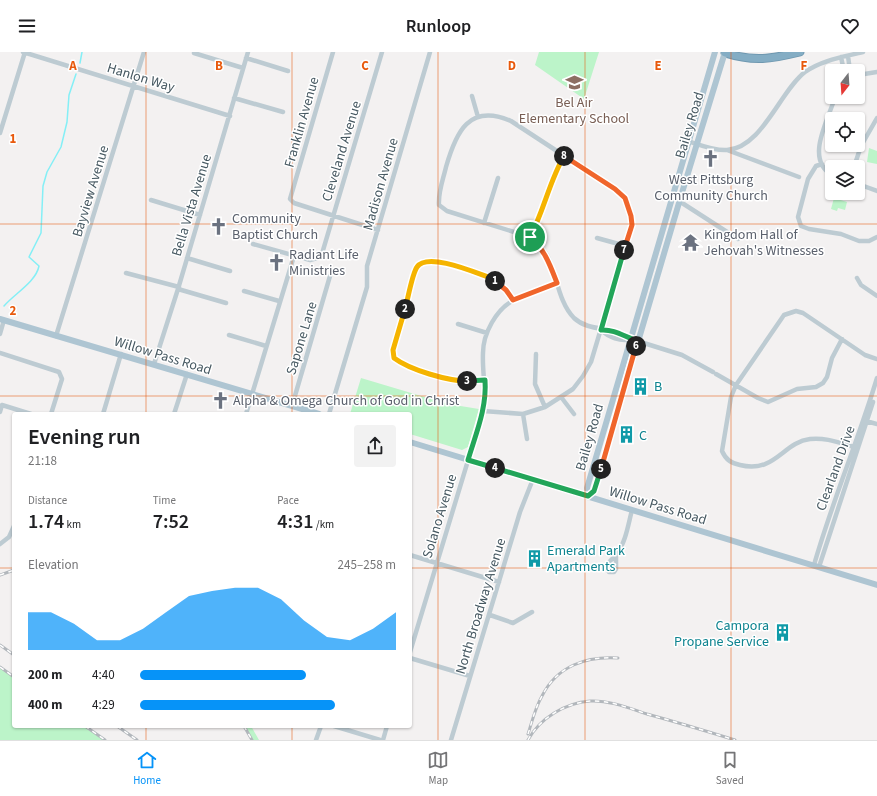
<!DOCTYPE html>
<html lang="en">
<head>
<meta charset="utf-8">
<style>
	:root { --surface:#fff; --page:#f2f2f2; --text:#202124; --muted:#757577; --line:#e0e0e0; --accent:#0693f8 }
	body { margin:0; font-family:"Source Sans 3",sans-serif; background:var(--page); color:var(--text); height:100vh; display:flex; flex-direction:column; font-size:15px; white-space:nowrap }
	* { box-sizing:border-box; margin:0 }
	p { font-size:13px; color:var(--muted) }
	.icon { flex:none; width:22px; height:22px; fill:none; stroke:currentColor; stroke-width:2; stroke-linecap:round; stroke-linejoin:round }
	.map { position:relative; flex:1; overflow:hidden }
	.panel { position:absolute; left:12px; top:360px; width:400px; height:316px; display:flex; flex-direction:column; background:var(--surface); border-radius:4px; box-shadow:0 1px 3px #0004 }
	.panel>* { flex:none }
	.needle { width:26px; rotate:197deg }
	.buttons { position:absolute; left:825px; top:12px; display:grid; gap:8px }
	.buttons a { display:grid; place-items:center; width:40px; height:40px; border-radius:4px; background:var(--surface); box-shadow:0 1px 3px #0004; font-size:20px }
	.pin { position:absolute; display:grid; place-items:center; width:34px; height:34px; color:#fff; margin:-17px; border:2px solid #fff; border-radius:50%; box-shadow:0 1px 4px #0007 }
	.km { position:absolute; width:20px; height:20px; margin:-10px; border-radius:50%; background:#222; color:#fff; font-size:11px; line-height:20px; text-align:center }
	.round { display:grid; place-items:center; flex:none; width:42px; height:42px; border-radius:4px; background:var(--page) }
	.summary { display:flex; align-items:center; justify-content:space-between; height:68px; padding:0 16px }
	h1 { font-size:22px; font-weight:600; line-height:30px }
	.stats { display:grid; grid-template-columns:repeat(3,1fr); gap:6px; height:68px; padding:4px 16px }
	.stats div { display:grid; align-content:center }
	.stats b { font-size:20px; font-weight:600 }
	.stats small { font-size:11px; font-weight:400 }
	.stats p { font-size:11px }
	.chart { height:112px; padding:8px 16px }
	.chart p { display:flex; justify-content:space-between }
	.chart svg { width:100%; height:72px; margin-top:4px; fill:var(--accent); opacity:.7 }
	ul { padding:0 16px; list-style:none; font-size:13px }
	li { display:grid; grid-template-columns:64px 48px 1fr; align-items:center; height:30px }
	li i { height:10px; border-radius:5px; background:var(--accent) }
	header { display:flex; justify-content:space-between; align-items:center; height:52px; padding:0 16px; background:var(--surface); font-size:18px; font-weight:600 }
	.dock { display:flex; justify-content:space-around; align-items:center; height:56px; border-top:1px solid var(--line); background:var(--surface); font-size:11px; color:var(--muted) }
	.dock a { display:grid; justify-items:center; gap:2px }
	.dock .on { color:var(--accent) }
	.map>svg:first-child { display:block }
	.green { fill:#bcf4c9 }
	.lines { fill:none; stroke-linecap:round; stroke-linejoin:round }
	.stream { stroke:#84eff6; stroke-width:1.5 }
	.highway-casing { stroke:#6f98b0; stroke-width:9 }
	.minor { stroke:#bdcbd2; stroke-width:4.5 }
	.major { stroke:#aec5d2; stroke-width:6 }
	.highway { stroke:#84adc4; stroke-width:7 }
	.rail-casing { stroke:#b2b7bc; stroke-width:3 }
	.rail { stroke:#fff; stroke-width:1.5; stroke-dasharray:4.5; stroke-linecap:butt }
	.split-1-casing { stroke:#fff; stroke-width:8 }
	.split-2-casing { stroke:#fff; stroke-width:8 }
	.split-3-casing { stroke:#fff; stroke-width:8 }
	.split-4-casing { stroke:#fff; stroke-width:8 }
	.split-5-casing { stroke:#fff; stroke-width:8 }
	.split-6-casing { stroke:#fff; stroke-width:8 }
	.split-7-casing { stroke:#fff; stroke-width:8 }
	.split-8-casing { stroke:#fff; stroke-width:8 }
	.split-9-casing { stroke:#fff; stroke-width:8 }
	.split-1 { stroke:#f0652b; stroke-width:5 }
	.split-2 { stroke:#f5b400; stroke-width:5 }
	.split-3 { stroke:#f5b400; stroke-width:5 }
	.split-4 { stroke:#22a559; stroke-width:5 }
	.split-5 { stroke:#22a559; stroke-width:5 }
	.split-6 { stroke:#f0652b; stroke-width:5 }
	.split-7 { stroke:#22a559; stroke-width:5 }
	.split-8 { stroke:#f0652b; stroke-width:5 }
	.split-9 { stroke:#f5b400; stroke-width:5 }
	.grid { fill:none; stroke:#e8590c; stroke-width:1; stroke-opacity:0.55 }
	.labels { text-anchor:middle; stroke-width:3; stroke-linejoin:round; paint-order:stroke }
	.street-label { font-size:14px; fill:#465861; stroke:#fff }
	.education-label { font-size:14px; fill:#785e54; stroke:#fff }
	.worship-label { font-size:14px; fill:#5b616d; stroke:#fff; text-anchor:start }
	.culture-label { font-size:14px; fill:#0d838f; stroke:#fff; text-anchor:start }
	.grid-label { font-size:13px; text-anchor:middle; font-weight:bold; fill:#e8590c; stroke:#fff; stroke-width:3; stroke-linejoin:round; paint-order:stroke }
</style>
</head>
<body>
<header><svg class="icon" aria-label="menu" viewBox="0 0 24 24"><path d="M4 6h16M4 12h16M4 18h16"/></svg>Runloop<svg class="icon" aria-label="heart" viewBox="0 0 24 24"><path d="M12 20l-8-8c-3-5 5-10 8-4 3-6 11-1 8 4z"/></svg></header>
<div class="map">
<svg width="877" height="688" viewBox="0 0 877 688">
	<rect width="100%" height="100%" fill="#f3f1f1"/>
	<path class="green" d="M539 0H599L584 47 535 13Z
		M869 96 877 99V112L867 110Z
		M834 146 847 150 845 158 838 156 837 159 831 157Z
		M361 326 448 352 479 357 468 395 462 398 410 382V362H350Z
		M0 615 14 625V674H84L105 688H0Z
		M244 674H251L259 688H252Z"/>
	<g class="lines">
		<path class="stream" d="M80 11 82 0
			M4 254C14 242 36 230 39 214L29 205 41 181 43 134 47 120 61 95 67 70 69 43 76 22"/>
		<defs>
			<path id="highway" d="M725 1C754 10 771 7 800 0"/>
		</defs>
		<use href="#highway" class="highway-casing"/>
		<path class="minor" d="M23 0 230 64
			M333 0 290 147 294 151 378 178
			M194 1 243 16
			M848 4 850 19
			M841 5 844 19
			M246 6 288 19
			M858 23 877 20
			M472 44 478 65
			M234 46 283 60
			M0 81 25 0
			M688 89C700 93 715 99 727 98 762 96 780 39 805 20 822 8 843 5 863 0
			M727 98 799 125
			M822 112 816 114 808 127 798 165 801 174 809 177 841 182 859 189H869L877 185
			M854 115 861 94 877 66
			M832 123C804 107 829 67 835 45
			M858 132 877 139
			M151 148 200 163
			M679 149 738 187
			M484 171 498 126
			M530 185C544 159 549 129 564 104
			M597 186 626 194
			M253 192 310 208 321 205 382 0
			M187 206 230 219
			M126 221 179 235
			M857 226 861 233 877 244
			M178 237 226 251
			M244 239 279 249
			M458 272 487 281
			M601 278C608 285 621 290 631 287
			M0 282 4 268
			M229 283 266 294
			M56 284 144 0
			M0 301 59 320 62 327 51 362
			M536 302 535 332 545 355
			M154 312 178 237 248 0
			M716 322 758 346 768 350 797 337 816 335 823 331 827 325 832 306 842 287
			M485 329C476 329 466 330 457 328 439 326 408 317 395 306L393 298 417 215 423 209 434 208 488 225 498 230 513 248
			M561 345 574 362
			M292 354 330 224
			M483 359 523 362 545 355 573 337 583 324 591 310 632 173 629 154 625 146 615 137 511 69C469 51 456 80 446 115 443 128 438 140 439 153L447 159 530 185C536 191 543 196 547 203 557 222 558 250 574 266 590 281 614 273 631 287L682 303 713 320
			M0 360 2 353 31 362
			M103 362 121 302
			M174 362 187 322
			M246 362 294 204
			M329 362 367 235V214L430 0
			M523 362 527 387
			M866 369 877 372
			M858 396C842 392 827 385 810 387 783 390 775 422 740 413 731 411 726 408 722 399L731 345 736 333 784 263 796 259 803 261 865 303 877 307
			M0 492 9 485 14 474
			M410 503 499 530
			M616 503V517L614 520H609L606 515C608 509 612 508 616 503 626 490 628 473 632 458
			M814 513C832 450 858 389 877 326
			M819 515 873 350
			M490 563 513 571 532 560
			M410 600 483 359C487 337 482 322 483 301 483 282 496 257 514 248 528 241 543 237 557 231
			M410 606 470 624
			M334 674 380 688
			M316 688 321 674
			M383 688 387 674
			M451 688 520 460 533 427"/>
		<path class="major" d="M0 267 319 362
			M410 390 877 533
			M588 445 594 439 681 144 725 0
			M588 445 587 436 715 0"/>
		<use href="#highway" class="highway"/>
		<defs>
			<path id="rail" d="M0 523 14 518
				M0 593 14 603
				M0 615 14 625
				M85 674 105 688
				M117 674 137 688
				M244 674 252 688
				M528 682C532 670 535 656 542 644 557 614 586 604 618 606
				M528 688C540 666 565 651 590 649 609 648 629 656 647 662 676 670 706 679 735 688"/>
		</defs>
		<use href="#rail" class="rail-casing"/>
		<use href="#rail" class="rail"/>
	</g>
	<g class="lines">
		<defs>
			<path id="split-1" d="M495 229 506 238 513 248 557 231C550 213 545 198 530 185"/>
			<path id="split-2" d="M405 257C408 247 412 222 417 215 427 200 474 220 488 225L495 229"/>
			<path id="split-3" d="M405 257 393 298 394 306C410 318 448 329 467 329"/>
			<path id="split-4" d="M467 329 485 328C487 356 476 381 468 408L495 416"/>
			<path id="split-5" d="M495 416 588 444 594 439 601 417"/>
			<path id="split-6" d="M601 417 636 294"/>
			<path id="split-7" d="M624 198 601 278C615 277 625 285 638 289L636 294"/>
			<path id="split-8" d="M564 104 615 137 625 146 631 164 632 173 624 198"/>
			<path id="split-9" d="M530 185C544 159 549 130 564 104"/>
		</defs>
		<use href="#split-1" class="split-1-casing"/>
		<use href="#split-2" class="split-2-casing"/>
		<use href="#split-3" class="split-3-casing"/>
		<use href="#split-4" class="split-4-casing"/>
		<use href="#split-5" class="split-5-casing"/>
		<use href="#split-6" class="split-6-casing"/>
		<use href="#split-7" class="split-7-casing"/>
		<use href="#split-8" class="split-8-casing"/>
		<use href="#split-9" class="split-9-casing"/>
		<use href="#split-1" class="split-1"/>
		<use href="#split-2" class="split-2"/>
		<use href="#split-3" class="split-3"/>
		<use href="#split-4" class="split-4"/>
		<use href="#split-5" class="split-5"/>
		<use href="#split-6" class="split-6"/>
		<use href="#split-7" class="split-7"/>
		<use href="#split-8" class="split-8"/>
		<use href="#split-9" class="split-9"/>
	</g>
	<path class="grid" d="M146 0V362M292 0V362M438 0V688M585 0V688M731 0V688M0 172H877M0 344H877M0 516H14M410 516H877M146 674V688M292 674V688"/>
	<defs>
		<symbol id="school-bare" viewBox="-9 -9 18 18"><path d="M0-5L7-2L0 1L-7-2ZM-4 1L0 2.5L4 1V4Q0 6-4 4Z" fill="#8d6e63" stroke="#fff" stroke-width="2.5" paint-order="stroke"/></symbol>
		<symbol id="church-bare" viewBox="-9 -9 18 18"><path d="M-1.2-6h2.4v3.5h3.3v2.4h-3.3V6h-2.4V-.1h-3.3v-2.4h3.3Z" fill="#6b7280" stroke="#fff" stroke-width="2.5" paint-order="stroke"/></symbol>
		<symbol id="temple-bare" viewBox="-9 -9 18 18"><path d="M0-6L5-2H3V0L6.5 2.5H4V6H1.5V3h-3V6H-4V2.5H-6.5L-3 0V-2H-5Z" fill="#6b7280" stroke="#fff" stroke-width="2.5" paint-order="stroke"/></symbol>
		<symbol id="building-bare" viewBox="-9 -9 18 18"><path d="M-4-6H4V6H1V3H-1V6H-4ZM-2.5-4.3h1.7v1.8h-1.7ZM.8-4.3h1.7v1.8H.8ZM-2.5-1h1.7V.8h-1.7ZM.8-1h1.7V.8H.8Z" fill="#0f9aa8" stroke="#fff" stroke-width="2.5" paint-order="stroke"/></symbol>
	</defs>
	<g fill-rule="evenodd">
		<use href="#school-bare" x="562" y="18" width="25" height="25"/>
		<use href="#church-bare" x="698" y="94" width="25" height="25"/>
		<use href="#church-bare" x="206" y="162" width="25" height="25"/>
		<use href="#temple-bare" x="678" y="178" width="25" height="25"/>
		<use href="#church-bare" x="264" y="198" width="25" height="25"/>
		<use href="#building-bare" x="628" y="322" width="25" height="25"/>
		<use href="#church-bare" x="208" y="336" width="25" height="25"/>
		<use href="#building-bare" x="614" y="370" width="25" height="25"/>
		<use href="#building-bare" x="522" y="494" width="25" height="25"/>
		<use href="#building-bare" x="770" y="568" width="25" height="25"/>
	</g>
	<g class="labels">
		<g class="street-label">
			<text transform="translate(141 25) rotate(17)" y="5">Hanlon Way</text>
			<text transform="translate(301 70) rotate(-74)" y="5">Franklin Avenue</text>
			<text transform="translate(689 73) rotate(-73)" y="5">Bailey Road</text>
			<text transform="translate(341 99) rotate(-73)" y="5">Cleveland Avenue</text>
			<text transform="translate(380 132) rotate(-74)" y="5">Madison Avenue</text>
			<text transform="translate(90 139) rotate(-73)" y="5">Bayview Avenue</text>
			<text transform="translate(191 153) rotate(-73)" y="5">Bella Vista Avenue</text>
			<text transform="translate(301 286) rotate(-73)" y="5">Sapone Lane</text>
			<text transform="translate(163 303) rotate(17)" y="5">Willow Pass Road</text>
			<text transform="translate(589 385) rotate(-74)" y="5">Bailey Road</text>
			<text transform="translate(835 416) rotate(-70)" y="5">Clearland Drive</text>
			<text transform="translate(658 453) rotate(17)" y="5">Willow Pass Road</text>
			<text transform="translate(439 464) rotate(-73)" y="5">Solano Avenue</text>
			<text transform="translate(480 554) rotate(-73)" y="5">North Broadway Avenue</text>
		</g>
		<g class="education-label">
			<text x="574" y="55">Bel Air<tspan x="574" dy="16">Elementary School</tspan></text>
		</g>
		<g class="worship-label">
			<text x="711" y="132" text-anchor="middle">West Pittsburg<tspan x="711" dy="16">Community Church</tspan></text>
			<text x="232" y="171">Community<tspan x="232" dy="16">Baptist Church</tspan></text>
			<text x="704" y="187">Kingdom Hall of<tspan x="704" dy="16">Jehovah's Witnesses</tspan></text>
			<text x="289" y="207">Radiant Life<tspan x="289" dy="16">Ministries</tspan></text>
			<text x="233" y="353">Alpha &amp; Omega Church of God in Christ</text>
		</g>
		<g class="culture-label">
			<text x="654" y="339">B</text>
			<text x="639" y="388">C</text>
			<text x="547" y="503">Emerald Park<tspan x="547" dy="16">Apartments</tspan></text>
			<text x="769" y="578" text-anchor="end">Campora<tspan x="769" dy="16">Propane Service</tspan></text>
		</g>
	</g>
	<g class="grid-label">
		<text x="73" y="18">A</text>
		<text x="219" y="18">B</text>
		<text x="365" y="18">C</text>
		<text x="512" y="18">D</text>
		<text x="658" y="18">E</text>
		<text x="804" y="18">F</text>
		<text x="13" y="91">1</text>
		<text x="13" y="263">2</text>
	</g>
</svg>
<div class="buttons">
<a><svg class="needle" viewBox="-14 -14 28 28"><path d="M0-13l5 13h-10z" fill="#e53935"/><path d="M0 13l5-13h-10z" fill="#757577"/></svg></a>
<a><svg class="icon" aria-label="locate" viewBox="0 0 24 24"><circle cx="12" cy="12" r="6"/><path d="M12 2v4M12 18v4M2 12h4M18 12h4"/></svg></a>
<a><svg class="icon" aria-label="layers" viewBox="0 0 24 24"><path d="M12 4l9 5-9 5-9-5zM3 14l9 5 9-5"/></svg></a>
</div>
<div class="pin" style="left:530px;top:185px;background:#1e9e55"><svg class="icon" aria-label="arrive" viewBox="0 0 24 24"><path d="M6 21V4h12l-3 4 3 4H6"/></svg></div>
<b class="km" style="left:495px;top:229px">1</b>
<b class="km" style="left:405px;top:257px">2</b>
<b class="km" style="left:467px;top:329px">3</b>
<b class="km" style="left:495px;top:416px">4</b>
<b class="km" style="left:601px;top:417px">5</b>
<b class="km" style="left:636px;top:294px">6</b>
<b class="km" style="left:624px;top:198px">7</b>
<b class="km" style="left:564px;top:104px">8</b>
<section class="panel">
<div class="summary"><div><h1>Evening run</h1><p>21:18</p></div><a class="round"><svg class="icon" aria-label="share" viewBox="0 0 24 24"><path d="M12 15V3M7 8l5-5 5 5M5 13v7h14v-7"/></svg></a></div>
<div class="stats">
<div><p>Distance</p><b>1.74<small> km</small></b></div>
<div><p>Time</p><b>7:52</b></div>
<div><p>Pace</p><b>4:31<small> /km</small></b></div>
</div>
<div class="chart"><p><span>Elevation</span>245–258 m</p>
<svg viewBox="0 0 160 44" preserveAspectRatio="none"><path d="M0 44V21L10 21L20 28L30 38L40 38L50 31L60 21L70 11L80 8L90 6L100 6L110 13L120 26L130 36L140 38L150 31L160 21V44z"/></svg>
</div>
<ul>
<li><b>200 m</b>4:40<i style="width:65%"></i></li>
<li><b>400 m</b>4:29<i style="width:76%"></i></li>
</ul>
</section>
</div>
<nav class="dock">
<a class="on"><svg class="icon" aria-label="home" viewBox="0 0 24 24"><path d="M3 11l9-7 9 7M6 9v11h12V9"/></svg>Home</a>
<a><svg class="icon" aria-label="map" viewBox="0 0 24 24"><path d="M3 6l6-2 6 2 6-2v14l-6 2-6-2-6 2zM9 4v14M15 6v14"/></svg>Map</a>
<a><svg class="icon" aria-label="saved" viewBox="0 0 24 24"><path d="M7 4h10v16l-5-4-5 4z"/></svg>Saved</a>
</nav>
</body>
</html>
